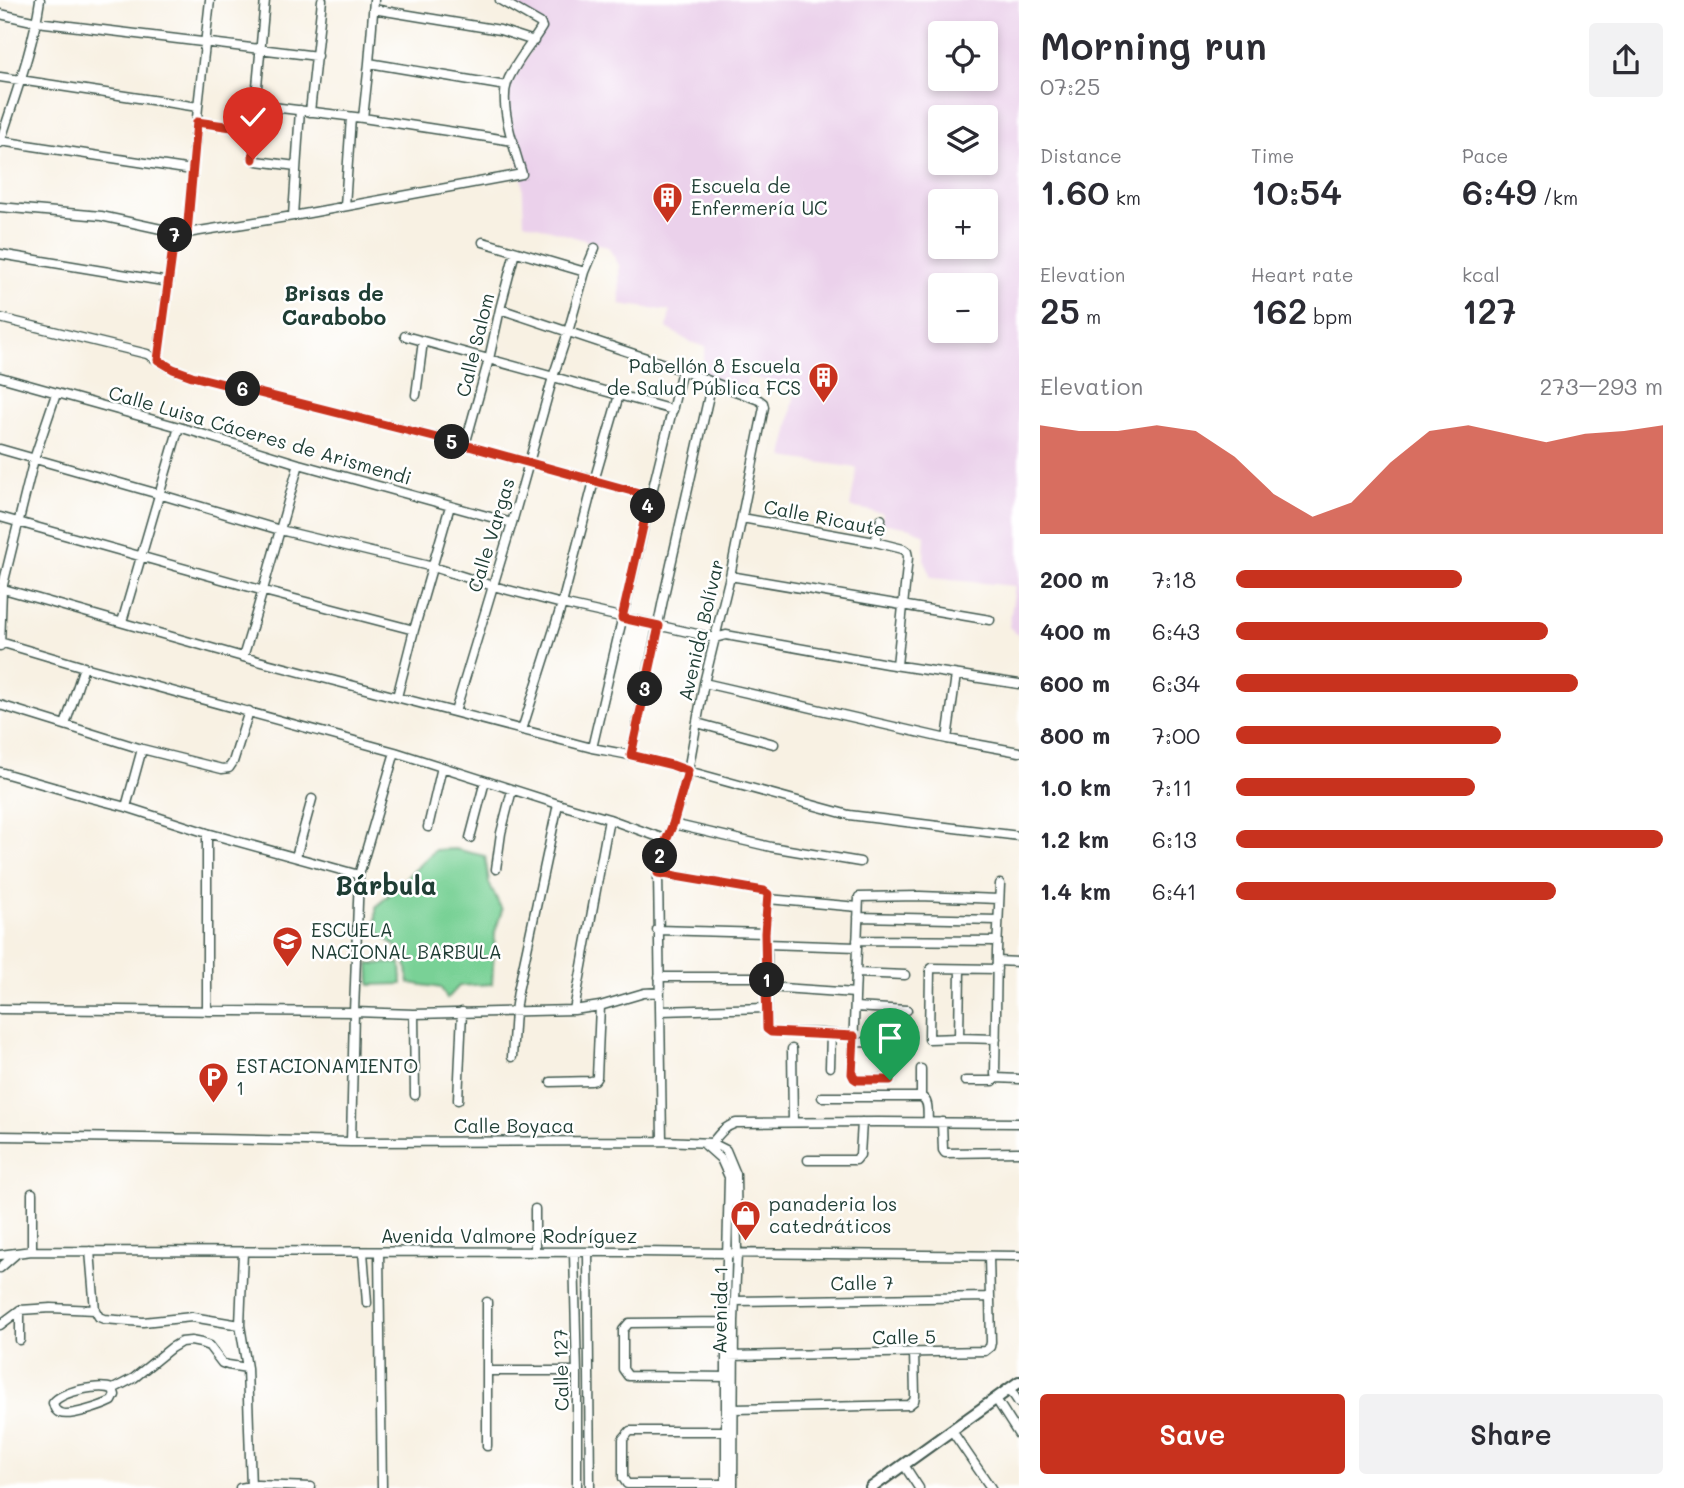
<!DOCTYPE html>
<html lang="en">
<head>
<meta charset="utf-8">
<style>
	:root { --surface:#fff; --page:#f2f2f3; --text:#2b2b33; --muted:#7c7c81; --accent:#c8321e }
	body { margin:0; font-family:Mali,sans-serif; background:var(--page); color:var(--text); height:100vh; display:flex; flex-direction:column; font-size:26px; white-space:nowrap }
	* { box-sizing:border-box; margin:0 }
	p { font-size:23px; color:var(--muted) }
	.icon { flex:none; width:38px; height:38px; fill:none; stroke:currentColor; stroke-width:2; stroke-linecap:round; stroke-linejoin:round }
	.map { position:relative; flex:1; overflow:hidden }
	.panel { display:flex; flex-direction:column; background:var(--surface); width:665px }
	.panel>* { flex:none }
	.buttons { position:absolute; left:928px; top:21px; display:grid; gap:14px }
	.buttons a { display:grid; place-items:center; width:70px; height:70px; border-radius:7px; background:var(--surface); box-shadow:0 4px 10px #0003; font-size:35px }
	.pin { position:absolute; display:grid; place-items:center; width:60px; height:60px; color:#fff; margin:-72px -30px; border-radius:50% 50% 50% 0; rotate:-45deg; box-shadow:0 0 7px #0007 }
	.pin .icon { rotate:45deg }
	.km { position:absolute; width:35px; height:35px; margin:-18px; border-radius:50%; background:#222; color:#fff; font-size:19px; line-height:35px; text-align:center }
	.round { display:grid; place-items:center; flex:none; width:74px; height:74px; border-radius:7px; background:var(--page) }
	.headline { display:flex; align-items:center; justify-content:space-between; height:119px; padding:0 21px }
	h1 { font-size:38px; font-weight:600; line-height:52px }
	.stats { display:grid; grid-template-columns:repeat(3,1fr); gap:10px; height:119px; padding:7px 21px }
	.stats div { display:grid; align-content:center }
	.stats b { font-size:35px; font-weight:600 }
	.stats small { font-size:19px; font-weight:400 }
	.stats p { font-size:19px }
	.chart { height:196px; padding:14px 21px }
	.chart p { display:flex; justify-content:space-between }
	.chart svg { width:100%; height:126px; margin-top:7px; fill:var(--accent); opacity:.7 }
	.action { display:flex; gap:14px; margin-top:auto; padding:14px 21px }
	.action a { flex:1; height:80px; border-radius:7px; background:var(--accent); color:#fff; font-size:28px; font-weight:600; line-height:80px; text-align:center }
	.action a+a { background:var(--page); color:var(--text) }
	ul { padding:0 21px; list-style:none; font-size:23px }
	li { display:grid; grid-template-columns:112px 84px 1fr; align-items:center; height:52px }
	li i { height:18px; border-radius:9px; background:var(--accent) }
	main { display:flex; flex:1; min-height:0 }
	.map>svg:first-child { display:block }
	.built { fill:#ebd1eb; fill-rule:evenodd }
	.green { fill:#79d196; stroke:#4c8765; stroke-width:2 }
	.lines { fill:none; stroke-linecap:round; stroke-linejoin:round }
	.minor-casing { stroke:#40584e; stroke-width:11 }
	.major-casing { stroke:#40584e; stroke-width:14 }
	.minor { stroke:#fff; stroke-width:8 }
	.major { stroke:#fff; stroke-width:10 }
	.route-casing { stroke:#fff; stroke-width:14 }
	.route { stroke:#c8321e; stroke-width:9 }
	.labels { text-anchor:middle; stroke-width:5; stroke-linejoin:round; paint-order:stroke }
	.poi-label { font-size:19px; fill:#1f3d34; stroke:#fff; text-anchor:start }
	.street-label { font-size:19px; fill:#1f3d34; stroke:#fff }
	.neighbourhood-label { font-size:21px; font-weight:bold; fill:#1f3d34; stroke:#fff }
	.district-label { font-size:26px; font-weight:bold; fill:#1f3d34; stroke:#fff }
</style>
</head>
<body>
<main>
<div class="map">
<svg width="1019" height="1488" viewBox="0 0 1019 1488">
	<rect width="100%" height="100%" fill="#fff"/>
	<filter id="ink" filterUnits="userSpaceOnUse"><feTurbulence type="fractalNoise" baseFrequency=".0143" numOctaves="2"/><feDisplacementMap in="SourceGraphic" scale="14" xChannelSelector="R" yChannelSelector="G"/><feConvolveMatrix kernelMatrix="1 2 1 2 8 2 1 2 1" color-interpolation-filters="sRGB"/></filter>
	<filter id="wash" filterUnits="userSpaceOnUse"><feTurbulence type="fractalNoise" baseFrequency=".00686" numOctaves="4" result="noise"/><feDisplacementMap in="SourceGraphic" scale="28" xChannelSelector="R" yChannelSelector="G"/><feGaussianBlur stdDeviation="1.57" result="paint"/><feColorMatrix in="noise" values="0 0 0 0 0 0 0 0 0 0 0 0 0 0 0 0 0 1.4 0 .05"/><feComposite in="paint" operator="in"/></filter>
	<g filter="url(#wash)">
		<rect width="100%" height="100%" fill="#f8f1e3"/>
		<path class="built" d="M500 0H1019V636L1009 627 1015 586 931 578 924 559 925 535 911 528 881 523 883 513 850 507 857 468 783 457 796 387 748 377 744 389 700 374 706 347 690 342 667 328 670 311 620 304 619 265 608 247 524 222 522 174 507 112 509 87 545 26ZM940 33H985V79H940ZM940 117H985V163H940ZM940 201H985V247H940ZM940 285H985V331H940Z"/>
		<path class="green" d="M455 849 485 856 489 883 502 910 495 932 492 984 459 986 447 999 441 988 409 983 405 955 376 929V907L435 850Z
			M401 963 402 984 370 985 369 964Z"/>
	</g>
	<g filter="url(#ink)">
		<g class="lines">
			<defs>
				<path id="minor" d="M210 0 198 107 187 233 293 216 522 174C515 150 499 106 507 83 513 65 532 44 542 27L540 23 500 0
					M265 0 253 130V159L257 161 296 166
					M373 9 500 30 534 41
					M0 14 37 22 317 56
					M369 63 506 86
					M0 77 198 107
					M256 105 363 118 513 141
					M310 112 322 0
					M363 118 369 63 374 0
					M197 122 253 130
					M0 141 192 170
					M0 143C15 95 33 49 40 0
					M345 206 351 117
					M0 207 101 216 175 232 187 233
					M293 216 300 110
					M483 242 585 272
					M0 254 169 282
					M500 309 670 366 759 400 763 403 764 407 730 576 704 683 688 771 673 824 660 855 658 873 662 1141
					M0 318 147 354 173 369 192 376 465 445 651 496
					M405 336 673 410
					M158 360 175 232
					M0 377 179 427 299 464 512 523
					M416 395 423 341
					M465 445 489 359 500 309 515 252
					M0 449 155 493 280 530 433 567 493 586 562 604 715 638 726 635 887 664 1019 684
					M0 517 264 591 414 630
					M742 518 875 542 903 549 907 552 908 557 897 665
					M875 542 881 519
					M730 576 990 620
					M0 588 243 657 592 748C624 754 657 759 688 771L849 815 1019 836
					M122 622 179 427
					M0 642 84 667 395 752 558 804 609 819 667 840
					M0 646 2 589 34 459 56 394
					M243 657C263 593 280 528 299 464
					M704 683 947 739 1019 752
					M397 697 414 630 450 506
					M0 705 142 749 222 769 229 768 233 762 249 711
					M455 712 512 523 553 377 568 332 585 272 595 248
					M697 723 774 744
					M65 725 84 667
					M522 730 562 604 594 481 619 395
					M947 739 956 675
					M592 748 651 496 682 370
					M631 755 663 600 712 382
					M0 772 91 798 126 807 207 833 359 875
					M126 807 142 749
					M673 824 771 847 860 862
					M428 827 442 767
					M470 838 485 781
					M296 857 312 799
					M496 869 501 833 512 790
					M658 873 764 891 768 894 765 933 767 955V1029L771 1032 820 1033 854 1036
					M1000 884 997 951 995 1074 996 1078 1019 1079
					M768 899 858 907
					M858 917 998 920
					M657 930 765 933
					M857 940 997 941
					M766 944 857 947
					M997 961 1019 962
					M960 969 959 1038 929 1039 930 970 932 968 997 969
					M856 973 905 975
					M659 977H767
					M767 987 855 993
					M855 1007 907 1010
					M0 1009 354 1012 414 1014 574 1010 600 1006 644 993 660 992
					M574 1010 609 819
					M207 1011V833
					M661 1011 767 1008
					M414 1014 415 1095
					M959 1038 996 1039
					M854 1042 889 1043
					M792 1049 793 1122
					M512 1057 515 1011 518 991 558 804
					M830 1067 831 1034
					M921 1069V1097
					M889 1079 857 1080 854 1078 852 1074 859 897 920 896 999 899
					M965 1081H993L996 1078
					M551 1082 591 1081 595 1080 597 1077 600 1006
					M822 1097H921C930 1100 927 1114 928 1122
					M458 1100 462 1012
					M942 1122 943 1150 945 1153 1019 1152
					M0 1136 212 1139 351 1142 662 1141 712 1143C719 1134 724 1127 736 1123L878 1122 1019 1123
					M351 1142 354 1012 359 875 395 752
					M703 1143 721 1159 729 1177 726 1300V1488
					M712 1143 726 1150 736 1174 737 1254 734 1321 733 1488
					M808 1160H856L860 1155 862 1122
					M32 1193V1251
					M535 1209V1252
					M90 1251 95 1310 99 1317 104 1319 143 1322 192 1317 240 1325
					M243 1252 240 1325 247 1368 251 1488
					M363 1252 367 1303
					M379 1252 382 1488
					M574 1252 577 1375V1488
					M588 1252 590 1488
					M0 1255 32 1251 639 1252 1019 1256
					M0 1268 16 1254
					M735 1301 990 1297
					M726 1322 629 1323 623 1330V1369L628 1376 731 1377
					M0 1325 20 1310 51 1308 95 1310
					M20 1340V1310
					M727 1356 985 1351 990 1347 991 1342 989 1256
					M488 1371H577
					M113 1389 115 1395 112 1401C102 1406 70 1417 60 1413 54 1410 55 1408 53 1403 62 1391 99 1384 113 1389L134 1378 171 1348 181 1342 191 1341 201 1343 209 1346 222 1363 228 1365 247 1368
					M1007 1391 1013 1394 1019 1403
					M996 1399 1019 1435
					M734 1409 909 1405 914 1401 915 1396 914 1352
					M730 1431H630L623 1439V1478L627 1484H730
					M952 1431 991 1488
					M487 1446V1302
					M904 1465 919 1488
					M240 1488 257 1485 311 1487"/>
				<path id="major" d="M871 1488 1019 1382"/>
			</defs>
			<use href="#minor" class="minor-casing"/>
			<use href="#major" class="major-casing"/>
			<use href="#minor" class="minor"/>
			<use href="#major" class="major"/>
		</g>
	</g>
	<g class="lines" filter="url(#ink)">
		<defs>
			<path id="route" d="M253 159V130L197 122 187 233 175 232 158 360 173 369 192 376 465 445 650 496 622 618 659 626 631 755 672 765 688 771 673 824 660 855 658 873 764 891 768 894 765 933 767 1029 771 1032 854 1036 852 1074 854 1078 857 1080H890"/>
		</defs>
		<use href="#route" class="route-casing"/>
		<use href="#route" class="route"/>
	</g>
	<defs>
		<symbol id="building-pin" viewBox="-11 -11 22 30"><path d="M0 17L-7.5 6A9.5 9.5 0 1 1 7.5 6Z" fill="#c8321e" stroke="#fff"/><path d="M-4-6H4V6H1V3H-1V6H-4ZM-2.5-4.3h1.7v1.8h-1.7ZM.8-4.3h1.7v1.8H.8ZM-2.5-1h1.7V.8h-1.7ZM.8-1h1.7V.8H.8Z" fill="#fff"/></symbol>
		<symbol id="school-pin" viewBox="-11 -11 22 30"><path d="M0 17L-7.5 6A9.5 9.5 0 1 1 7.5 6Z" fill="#c8321e" stroke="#fff"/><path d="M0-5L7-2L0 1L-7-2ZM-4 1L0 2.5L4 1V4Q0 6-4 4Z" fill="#fff"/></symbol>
		<symbol id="parking-pin" viewBox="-11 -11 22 30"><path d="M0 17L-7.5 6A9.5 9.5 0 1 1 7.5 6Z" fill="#c8321e" stroke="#fff"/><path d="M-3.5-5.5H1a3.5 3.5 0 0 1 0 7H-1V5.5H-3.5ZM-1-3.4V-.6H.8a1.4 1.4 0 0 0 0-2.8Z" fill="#fff"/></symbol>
		<symbol id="shop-pin" viewBox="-11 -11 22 30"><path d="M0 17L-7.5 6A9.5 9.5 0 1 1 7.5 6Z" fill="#c8321e" stroke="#fff"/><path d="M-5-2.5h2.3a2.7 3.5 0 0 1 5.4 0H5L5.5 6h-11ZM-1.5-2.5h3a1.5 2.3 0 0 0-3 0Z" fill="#fff"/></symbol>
	</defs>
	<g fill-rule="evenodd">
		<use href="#building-pin" x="650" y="180" width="35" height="47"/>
		<use href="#building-pin" x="806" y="360" width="35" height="47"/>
		<use href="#school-pin" x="270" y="924" width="35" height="47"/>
		<use href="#parking-pin" x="196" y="1060" width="35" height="47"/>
		<use href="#shop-pin" x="728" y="1198" width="35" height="47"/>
	</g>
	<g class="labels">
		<g class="poi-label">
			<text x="691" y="193">Escuela de<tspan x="691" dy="22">Enfermería UC</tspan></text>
			<text x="801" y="373" text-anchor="end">Pabellón 8 Escuela<tspan x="801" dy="22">de Salud Pública FCS</tspan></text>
			<text x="311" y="937">ESCUELA<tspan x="311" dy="22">NACIONAL BARBULA</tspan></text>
			<text x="236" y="1073">ESTACIONAMIENTO<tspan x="236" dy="22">1</tspan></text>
			<text x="769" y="1211">panaderia los<tspan x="769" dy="22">catedráticos</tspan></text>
		</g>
		<g class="street-label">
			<text transform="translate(475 345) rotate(-76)" y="7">Calle Salom</text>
			<text transform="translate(260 435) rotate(16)" y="7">Calle Luisa Cáceres de Arismendi</text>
			<text transform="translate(825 518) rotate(11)" y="7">Calle Ricaute</text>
			<text transform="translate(491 535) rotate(-73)" y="7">Calle Vargas</text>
			<text transform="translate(701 630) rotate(-77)" y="7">Avenida Bolívar</text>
			<text x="514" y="1133">Calle Boyaca</text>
			<text x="509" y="1243">Avenida Valmore Rodríguez</text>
			<text transform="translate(862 1283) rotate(-1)" y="7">Calle 7</text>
			<text transform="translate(720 1310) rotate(-89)" y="7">Avenida 1</text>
			<text transform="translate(904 1337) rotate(-1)" y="7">Calle 5</text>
			<text transform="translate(561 1370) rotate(-91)" y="7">Calle 127</text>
		</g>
		<g class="neighbourhood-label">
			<text x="334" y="301">Brisas de<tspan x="334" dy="24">Carabobo</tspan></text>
		</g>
		<g class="district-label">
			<text x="386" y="895">Bárbula</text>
		</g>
	</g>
</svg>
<div class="buttons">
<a><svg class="icon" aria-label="locate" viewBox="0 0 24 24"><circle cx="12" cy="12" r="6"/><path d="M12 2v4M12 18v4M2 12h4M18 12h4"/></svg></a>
<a><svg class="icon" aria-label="layers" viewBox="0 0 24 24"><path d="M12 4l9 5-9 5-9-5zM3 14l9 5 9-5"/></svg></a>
<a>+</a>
<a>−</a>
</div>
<div class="pin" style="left:890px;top:1080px;background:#1e9e55"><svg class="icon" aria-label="arrive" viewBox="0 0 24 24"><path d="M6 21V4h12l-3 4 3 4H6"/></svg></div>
<div class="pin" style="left:253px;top:159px;background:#d93025"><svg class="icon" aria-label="check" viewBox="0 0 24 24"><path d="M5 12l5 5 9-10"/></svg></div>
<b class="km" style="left:767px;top:980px">1</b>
<b class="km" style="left:660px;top:856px">2</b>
<b class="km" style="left:645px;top:689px">3</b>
<b class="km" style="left:648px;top:506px">4</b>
<b class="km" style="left:452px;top:442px">5</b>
<b class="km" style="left:243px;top:389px">6</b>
<b class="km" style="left:175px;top:235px">7</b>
</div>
<section class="panel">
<div class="headline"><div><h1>Morning run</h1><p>07:25</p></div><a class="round"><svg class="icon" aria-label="share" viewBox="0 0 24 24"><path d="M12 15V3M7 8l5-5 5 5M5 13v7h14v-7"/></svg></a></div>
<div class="stats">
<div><p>Distance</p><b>1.60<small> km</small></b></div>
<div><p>Time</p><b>10:54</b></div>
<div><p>Pace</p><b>6:49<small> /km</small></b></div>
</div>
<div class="stats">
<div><p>Elevation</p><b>25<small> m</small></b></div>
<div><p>Heart rate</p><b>162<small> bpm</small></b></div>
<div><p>kcal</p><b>127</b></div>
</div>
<div class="chart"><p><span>Elevation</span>273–293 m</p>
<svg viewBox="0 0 160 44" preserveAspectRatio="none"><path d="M0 44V6L10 8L20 8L30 6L40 8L50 17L60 30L70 38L80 33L90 19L100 8L110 6L120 9L130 12L140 9L150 8L160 6V44z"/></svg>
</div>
<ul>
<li><b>200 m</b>7:18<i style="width:53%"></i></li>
<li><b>400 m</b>6:43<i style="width:73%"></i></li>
<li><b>600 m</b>6:34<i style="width:80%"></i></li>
<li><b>800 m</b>7:00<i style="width:62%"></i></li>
<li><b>1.0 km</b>7:11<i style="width:56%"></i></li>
<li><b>1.2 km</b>6:13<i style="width:100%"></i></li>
<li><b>1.4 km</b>6:41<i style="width:75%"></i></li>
</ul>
<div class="action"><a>Save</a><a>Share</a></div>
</section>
</main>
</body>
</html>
